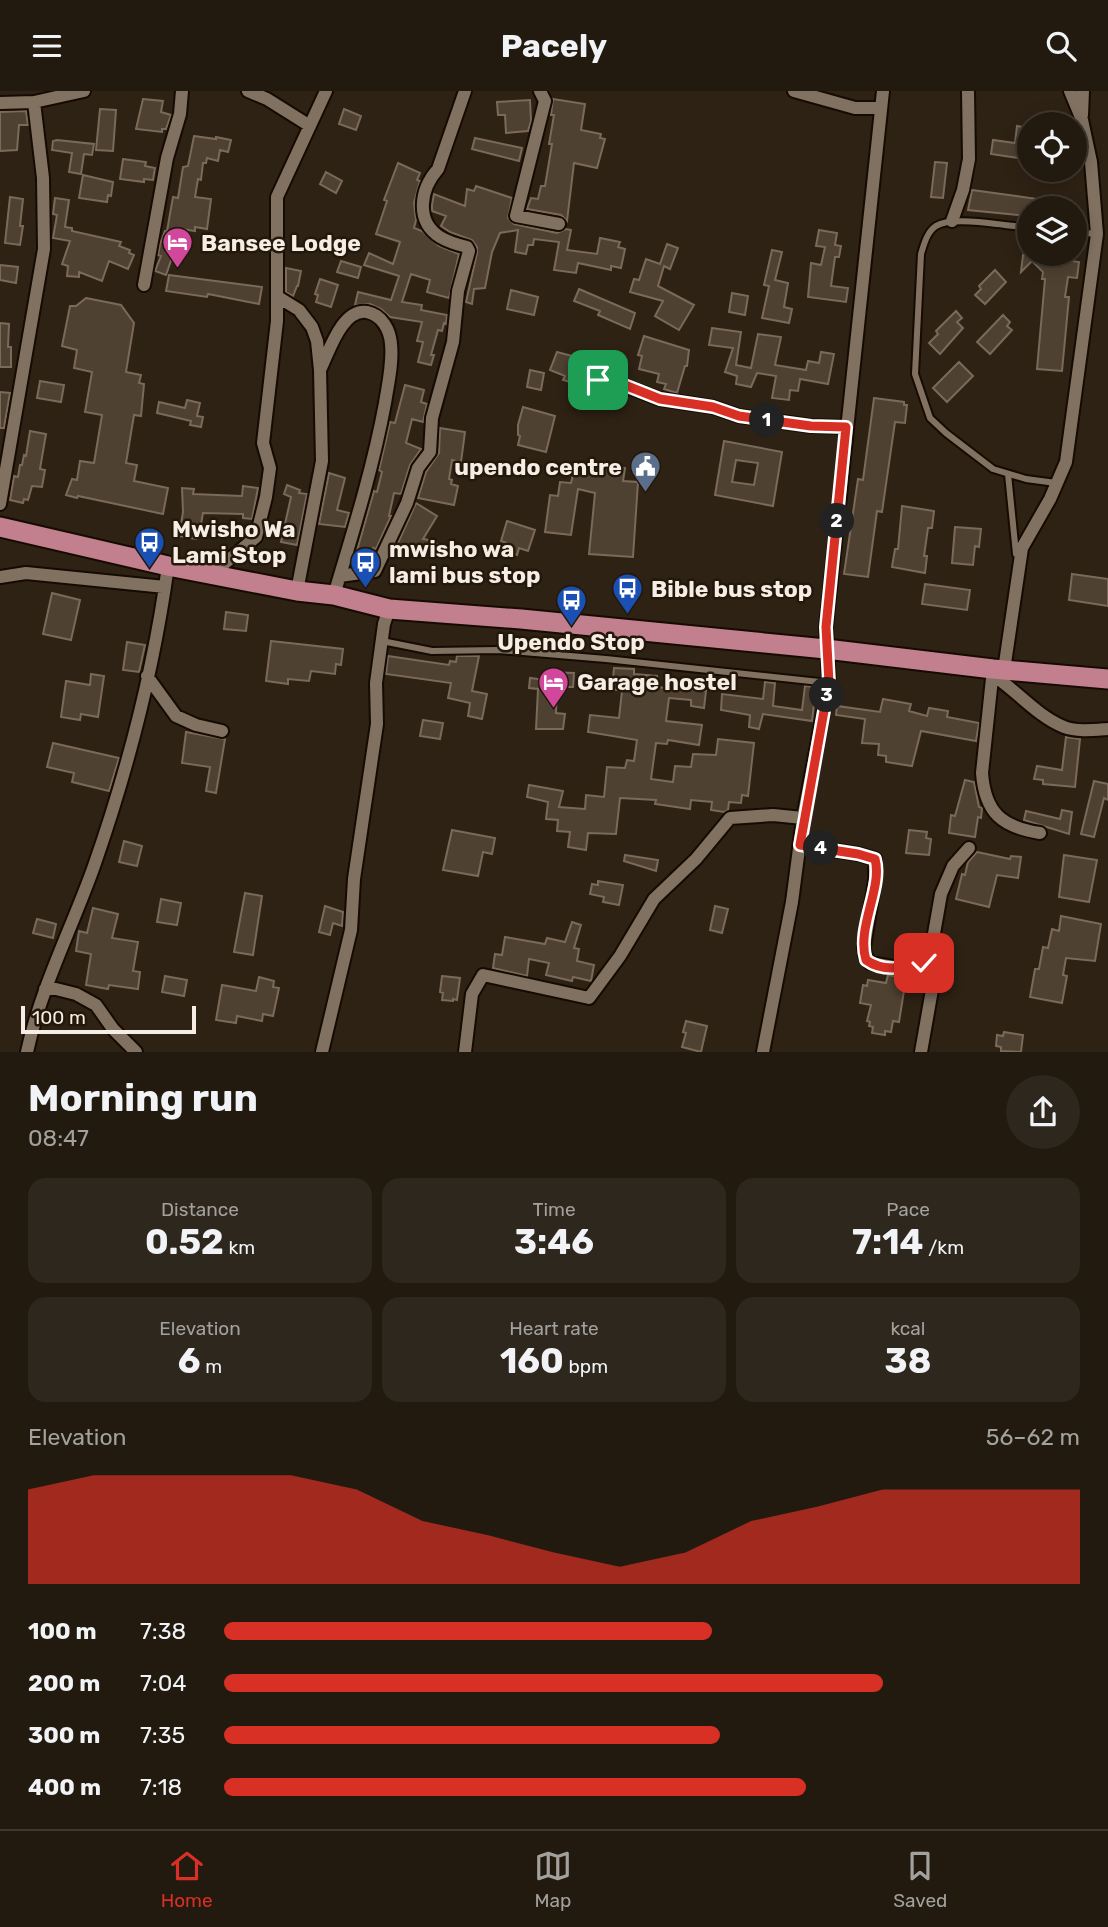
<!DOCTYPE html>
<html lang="en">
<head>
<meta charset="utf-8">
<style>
	:root { --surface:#221a0f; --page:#2e271d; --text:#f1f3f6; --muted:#a2a19e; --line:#3f382f; --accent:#d93025 }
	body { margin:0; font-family:Rubik,sans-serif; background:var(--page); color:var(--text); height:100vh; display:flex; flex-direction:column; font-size:26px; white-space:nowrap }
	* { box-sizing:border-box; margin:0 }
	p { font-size:23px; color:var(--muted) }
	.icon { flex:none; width:38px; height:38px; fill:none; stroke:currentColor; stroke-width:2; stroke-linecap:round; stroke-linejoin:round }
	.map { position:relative; height:961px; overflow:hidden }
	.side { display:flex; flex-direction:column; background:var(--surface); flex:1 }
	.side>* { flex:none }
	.controls { position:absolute; left:1017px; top:21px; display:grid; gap:14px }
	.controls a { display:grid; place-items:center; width:70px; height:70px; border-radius:50%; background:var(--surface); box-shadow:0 4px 18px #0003,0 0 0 2px var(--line); font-size:35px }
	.scale { position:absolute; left:21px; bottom:18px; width:175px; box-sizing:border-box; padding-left:7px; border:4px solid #f6ede4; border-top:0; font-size:19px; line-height:24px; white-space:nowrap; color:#f6ede4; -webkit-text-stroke:5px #24180b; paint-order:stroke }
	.pin { position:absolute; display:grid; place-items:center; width:60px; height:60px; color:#fff; margin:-30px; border-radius:14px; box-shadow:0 4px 10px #0006 }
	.km { position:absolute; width:35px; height:35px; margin:-18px; border-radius:50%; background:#222; color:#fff; font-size:19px; line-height:35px; text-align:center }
	.round { display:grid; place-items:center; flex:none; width:74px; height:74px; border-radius:37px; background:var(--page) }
	.summary { display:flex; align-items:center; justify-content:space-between; height:119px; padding:0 28px }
	h1 { font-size:38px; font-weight:700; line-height:52px }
	.figures { display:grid; grid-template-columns:repeat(3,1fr); gap:10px; height:119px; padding:7px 28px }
	.figures div { display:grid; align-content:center; border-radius:18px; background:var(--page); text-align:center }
	.figures b { font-size:35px; font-weight:700 }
	.figures small { font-size:19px; font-weight:400 }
	.figures p { font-size:19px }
	.chart { height:196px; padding:14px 28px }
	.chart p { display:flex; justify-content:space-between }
	.chart svg { width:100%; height:126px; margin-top:7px; fill:var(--accent); opacity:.7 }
	ul { padding:0 28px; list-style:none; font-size:23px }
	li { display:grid; grid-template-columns:112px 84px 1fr; align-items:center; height:52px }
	li i { height:18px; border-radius:9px; background:var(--accent) }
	header { display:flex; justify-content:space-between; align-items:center; height:91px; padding:0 28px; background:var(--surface); font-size:32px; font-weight:700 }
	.dock { display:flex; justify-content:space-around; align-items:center; height:98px; border-top:2px solid var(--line); background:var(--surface); font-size:19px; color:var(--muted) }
	.dock a { display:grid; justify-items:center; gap:4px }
	.dock .on { color:var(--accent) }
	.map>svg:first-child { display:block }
	.building { fill:#4f4132; stroke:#796a5a; stroke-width:2; fill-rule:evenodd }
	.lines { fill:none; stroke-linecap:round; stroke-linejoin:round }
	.service-casing { stroke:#160b02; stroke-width:10 }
	.minor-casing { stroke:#160b02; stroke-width:16 }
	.trunk-casing { stroke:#160b02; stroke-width:23 }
	.service { stroke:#807161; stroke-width:6 }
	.minor { stroke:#807161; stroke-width:12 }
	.trunk { stroke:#c2808e; stroke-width:19 }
	.route-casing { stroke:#fff; stroke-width:14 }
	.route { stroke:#d93025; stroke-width:9 }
	.labels { text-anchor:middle; stroke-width:5; stroke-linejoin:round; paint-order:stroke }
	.poi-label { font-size:23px; font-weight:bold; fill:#f6ede4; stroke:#24180b; text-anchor:start }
</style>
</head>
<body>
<header><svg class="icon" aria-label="menu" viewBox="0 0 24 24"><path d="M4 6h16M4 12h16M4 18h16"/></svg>Pacely<svg class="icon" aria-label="search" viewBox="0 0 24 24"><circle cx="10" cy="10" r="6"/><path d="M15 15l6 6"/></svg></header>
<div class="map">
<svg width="1108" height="961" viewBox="0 0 1108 961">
	<rect width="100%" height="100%" fill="#2e2214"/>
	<path class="building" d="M143 8 163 10 161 21 171 24 166 38H162V41L136 38Z
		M553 8 585 13 581 39 601 43 600 47 605 48 597 77 574 72 567 130 561 124 527 118 531 107 538 108 541 95H545L552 53H549L554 24H551Z
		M530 9 531 30 528 40 506 42 505 24H498L497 11Z
		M100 18 116 19 113 60 96 59Z
		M344 18 361 25 356 39 339 33Z
		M26 20 28 34H19L17 59 0 60V21Z
		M1017 35 1029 37 1025 68 991 63 993 49 1015 52Z
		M194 45 216 48V46L231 49 228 61 220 59 218 70 207 67 206 72H203L201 89 198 88 195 106 211 108 207 138 195 136V140L182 138 166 184 155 180 161 165 158 164 160 153 165 140H167L173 106 178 107 183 76 188 75Z
		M475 47 522 57 519 70 472 58Z
		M57 49 94 53 92 64 84 63 81 83 69 81 72 62 52 59 53 50Z
		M123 68 146 71 145 75 155 77 153 89 144 88V91L120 88Z
		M935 71 947 72 943 107 931 106Z
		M398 72 420 82 417 89 420 90 414 112 416 129 414 137 422 140 439 155 459 163 449 207 427 201 430 189 411 183 402 211 422 214 421 219 447 224 446 233 444 232 442 240 438 239 431 264H434L431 274 418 271 423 251 417 250 422 231 390 226 381 218 370 213 355 214 358 201 391 209 399 185 364 174 369 162 393 173 400 151 376 143 387 110 384 109Z
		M326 81 342 90 336 102 320 93Z
		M83 84 113 91 111 105 108 104 107 111 79 107Z
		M476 95 512 107 508 127 514 133 557 142 566 138 571 139 567 159 597 163 600 147 620 151 618 156 625 158 621 177 611 175V179L578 172 576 182 554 179 559 151 534 148 533 154H528L526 163 515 161 518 139 500 142 492 161 485 197 474 198 472 213 466 211 477 162V156L472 149 450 141 441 135 446 125 432 120V114L434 103 465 115 467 98 474 100Z
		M972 99 1066 112V117H1029V125L968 119Z
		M10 106 23 108 20 135H23L20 154 5 152Z
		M55 107 69 109 65 136 72 137V140L121 151 119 155 130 159 129 162 134 164 128 178 109 170 102 190 79 181V186L67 185 68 175 62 173 70 150 53 147 57 124 53 123Z
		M819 139 837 142 835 154 841 155 839 166H835L831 195 848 197 846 211 808 206 811 172 821 174 825 156 816 155Z
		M667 153 678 157 670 178 664 175 658 195 694 214 679 239 655 225 663 210 630 201 634 188 639 189 646 168 660 173Z
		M772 159 782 161 775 189 788 192 784 216 792 218 789 232 762 227 769 195 764 194Z
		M1044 163H1058L1057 168 1079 171 1077 187 1068 186 1065 206H1069L1062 280 1037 278 1045 188H1042L1043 181 1032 170 1021 181 1023 164 1044 167Z
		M341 170 361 176 358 187 337 181Z
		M0 174 18 176 16 192 0 189Z
		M286 177 301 180 298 195H297L293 205 286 201Z
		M995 179 1006 191 985 213 975 204 981 198 979 195Z
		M169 184 262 196 259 213 208 203 207 206 166 200Z
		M320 188 338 194 331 216 316 211 318 204 315 203Z
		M579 198 635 222 630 238 598 224 600 220 574 210Z
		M511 199 538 206 534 224 507 218Z
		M732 202 748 205 745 224 729 221Z
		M86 207 121 214 134 232 126 281 141 284 139 292 144 293 141 325 134 324 126 372 137 374 134 390 168 397 163 423 78 405 77 407 66 404 72 388 77 389 80 370 94 372 102 324 85 321 92 281 74 277 77 259 62 255 70 215H76Z
		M956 220 962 227 957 231 963 237 940 263 929 252 938 243 936 240Z
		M1003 224 1010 231 1007 235 1012 239 990 263 977 251Z
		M0 232 9 233 8 256H11V276H0Z
		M712 237 741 241 736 274 751 277 758 243 781 246 775 274 806 279 808 270 819 272 821 261 834 263 828 293 800 288 798 300 790 299 789 309 772 307 776 285 757 282 751 296 736 293 737 285 725 281 733 257 709 254Z
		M644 245 689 259 687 275H685L677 302 664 298 666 293 657 291 659 283 639 278 642 265 638 264Z
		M557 261 587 269 580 294 563 289 565 285 550 279Z
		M959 271 973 285 947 311 933 297Z
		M530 279 544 282 541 299 527 296Z
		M40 290 64 294 61 311 37 307Z
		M405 294 424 299 421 311 427 313 423 331 412 328 406 352 421 358 410 374 401 403 394 402 389 425H391L376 458 373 457 371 469 362 466 361 471 354 470 374 400 377 401 382 381 379 379 390 331 395 332Z
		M0 301 10 302 4 337H0Z
		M874 307 904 311V314H907L905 332 895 331 882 421 877 420 868 486 844 483 858 388 863 389Z
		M187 309 200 312 197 325 203 326 201 336 190 334 191 330 157 322 159 311 185 317Z
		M523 316 555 325 546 361 518 354 520 345 518 344V334Z
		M440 337 465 341 461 371 452 369 449 388 452 389 451 393 458 395 454 414 418 407 426 381 439 362Z
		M30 340 46 343 40 378 45 379 42 396 32 395 28 409 24 408 23 412 10 409 14 385 18 386 20 374H22L24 364 26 365Z
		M724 350 782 361 773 415 715 404ZM736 369 758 372 754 394 732 391Z
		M598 373 625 377 623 390 638 391 633 466 589 463 595 402 578 398 571 444 545 441 550 404 558 405 560 391 571 392 575 376 597 380Z
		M329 382 345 387 337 419 349 422 345 436 319 433Z
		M287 394 300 399 299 402 307 403 297 454 281 451 291 406 284 403Z
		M243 395 258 397 252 428 243 427V423L203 422 199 444H196V448L179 445 183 421 182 397 194 398 193 403 242 405Z
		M416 412 437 425 423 448 436 450V453L440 454 439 466 398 461 397 464 393 463Z
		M902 415 934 420 932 437H928L924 465H927L925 482 892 476 895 458H898Z
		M507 430 535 439 528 460 519 457 517 464 504 460 507 452 501 450Z
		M955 436 981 438 979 456 975 455 973 474 952 472Z
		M1072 483 1108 488V515L1069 509Z
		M925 493 970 499 967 519 922 513Z
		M52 502 80 509 71 549 43 543Z
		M226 521 248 524 246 540 224 538Z
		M271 550 343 558 341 574 336 573 335 583 311 580 309 590 288 588V593L266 590Z
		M127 551 145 554 139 581 123 579Z
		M388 565 449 574 450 570 456 571 457 565H479L472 600 487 603 482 628 468 625 470 612 448 607 451 592 386 583Z
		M614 577 634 578V583L657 585 656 596 706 600 704 617 691 615V609L669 607 666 630 702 634 699 654 668 649 667 653 656 652 651 688 673 691 675 675 691 676 693 663 716 664 718 648 754 652 748 705 742 704 741 712 729 711 728 719 724 721 711 719 712 711 691 709 690 718 655 713 656 709 620 707 616 743 588 742 586 759 568 756 570 741 557 740 558 729 546 728 548 711 527 706 529 694 563 700 559 716 585 718 586 704 604 706 607 676 625 677 627 669 634 670 637 649 588 641 590 624 619 627 622 600 612 598Z
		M546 581 574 582 573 596H557L556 622 565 623 563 638H536L538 598 529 597 530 587 545 589Z
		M91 583 104 585 98 626 81 623 80 629 61 626 66 590 90 594Z
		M765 591 775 592 773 615 802 619 805 595 816 596 812 630 763 623 759 638 749 636 750 624 721 619 722 603 763 608Z
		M883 608 911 613 909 620 927 625 929 617 948 620 947 626 979 632 976 650 921 640 912 675 886 671V665L878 664 879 653 862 652 865 628 836 624 837 615 880 621Z
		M423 629 443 632 440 648 420 645Z
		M186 641 225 648 216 702 206 700 210 676 182 672Z
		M1066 646 1080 648 1075 696 1043 693V689L1034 688 1037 675 1062 679Z
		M53 652 119 667 109 700 72 691 74 682 47 676Z
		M965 689 974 691 979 716 982 717 981 727 978 726 975 746 949 742 951 724 955 725Z
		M1094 690 1108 693V709L1104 707 1094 746 1081 743Z
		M1062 719 1072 721 1069 743 1024 729 1026 720 1060 728Z
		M452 739 495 747 492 763 483 761 478 785 443 779Z
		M909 739 927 741 926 747 931 748 929 764 906 762Z
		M124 750 142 755 137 775 119 771Z
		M977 761 1010 768 1011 765 1021 766 1018 787 997 784 989 816 956 808 962 783 965 784 968 771Z
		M625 764 658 769 656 780 624 770Z
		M1064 764 1097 769 1089 811 1059 806Z
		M598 790 623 794 619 814 603 811 604 806 590 803 592 793 598 794Z
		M245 802 262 805 253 864 234 861Z
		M161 808 181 812 177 834 157 831Z
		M325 815 343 821 342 835 333 832 330 844 319 841Z
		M715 815 728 818 722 842 710 839Z
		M93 817 118 823 112 847 138 851 133 880 140 881 138 898 109 894 108 898 86 894 91 863 76 860 79 840 87 842Z
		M1061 825 1101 833 1095 870 1066 867 1063 884 1067 885 1062 912 1030 906 1035 878H1039L1043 856 1048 857 1052 838 1059 840Z
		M37 828 56 833 53 847 33 842Z
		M572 831 581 834 574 857 579 858 577 870 594 874 591 890 573 886 572 890 546 884 549 872 529 868 527 885 493 877 495 863 502 864 505 846 545 853 547 847 565 851Z
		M888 884 906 887 899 931 893 930 891 941 885 940V944L872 942 873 936 869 935 870 931 867 930 871 914 860 912 863 894 867 895 868 889 886 892Z
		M165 885 187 889 184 905 162 901Z
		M442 885 460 887 457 909 453 908V910L442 909 443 902 440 901Z
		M259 886 274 890 273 896 279 897 273 925 263 923 262 930 237 925 236 932 216 929 222 894 256 900Z
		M686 930 707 935 701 961 682 956 686 942 683 941Z
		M1004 941 1023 944 1021 961 1001 960V956L996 955 997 944 1003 945Z"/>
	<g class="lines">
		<defs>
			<path id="service" d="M1029 137C1009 135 952 124 936 135 927 141 924 153 921 163L915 283 930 327 946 342 993 378 1026 388 1056 392
				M1074 141 1097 143
				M1008 383 1016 463
				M382 550 432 560 498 559 606 568 829 592"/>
			<path id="minor" d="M248 0 267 8 310 35
				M540 0 545 10 516 125 559 133
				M794 0 855 17H881
				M0 12 34 11 84 0
				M1082 24 1083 0
				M952 130 963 99 969 68 968 0
				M144 194 167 67 180 23 182 0
				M278 206 299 219 312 236 317 250 320 279 322 370 297 500
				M320 279C329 261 342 217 367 221 382 224 390 239 391 253 393 272 388 293 385 312 373 377 353 441 334 504
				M598 289 612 290 660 308 713 316 739 325 811 335 846 336
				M0 413 44 158 43 87 34 11
				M212 483 256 446 266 406 270 377 263 352 277 230V106L326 0
				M340 485 375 480 407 412 418 377 430 361 432 327 453 251 458 200 469 160 467 156C459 154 448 151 440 146 415 130 420 98 438 78L465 0
				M0 486 26 482 165 496
				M993 578 982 682C985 722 1002 736 1040 742
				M1004 579 1022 457 1050 408 1066 371 1097 143 1091 71 1082 29 1070 0
				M993 584C1017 600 1037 625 1064 636 1077 641 1094 639 1108 638
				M147 585 176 625 196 634 222 640
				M800 754 858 763 875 768V789L864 856 865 864 870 872 899 877 933 871
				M45 898H56L76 903 96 914 113 938 136 961
				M27 961C41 896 72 837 94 775 128 678 154 577 168 475
				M322 961 351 839 354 788 377 633 376 592 384 533 389 518
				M465 961 472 903 483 884 589 907 620 865 654 808 696 768 730 727 773 724 803 727
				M763 961 792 811 803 727 829 592 826 536 883 0
				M921 961 933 893 932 854 941 803 953 775 969 757"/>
			<path id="trunk" d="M0 436 168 475 297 500 334 504 389 518 521 528 826 558 993 578 1108 588"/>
		</defs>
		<use href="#service" class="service-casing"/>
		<use href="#minor" class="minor-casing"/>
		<use href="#trunk" class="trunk-casing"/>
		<use href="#service" class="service"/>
		<use href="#minor" class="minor"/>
		<use href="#trunk" class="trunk"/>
	</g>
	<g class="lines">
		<defs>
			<path id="route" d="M598 289H612L660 308 713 316 739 325 811 335 846 336 826 536 829 592 800 754 858 763 875 768C883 797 856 837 866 869 884 882 905 876 924 872"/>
		</defs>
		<use href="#route" class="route-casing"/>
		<use href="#route" class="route"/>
	</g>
	<defs>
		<symbol id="hotel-pin" viewBox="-11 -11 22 30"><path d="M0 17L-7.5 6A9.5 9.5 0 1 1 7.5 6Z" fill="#d1479c" stroke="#24180b"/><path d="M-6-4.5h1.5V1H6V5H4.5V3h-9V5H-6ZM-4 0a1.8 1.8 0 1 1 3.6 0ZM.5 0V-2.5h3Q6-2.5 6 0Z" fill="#fff"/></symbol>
		<symbol id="civic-pin" viewBox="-11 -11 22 30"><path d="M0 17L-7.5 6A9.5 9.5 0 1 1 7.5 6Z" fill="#5c6f8a" stroke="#24180b"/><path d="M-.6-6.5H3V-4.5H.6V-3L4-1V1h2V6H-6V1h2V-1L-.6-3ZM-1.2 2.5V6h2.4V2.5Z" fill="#fff"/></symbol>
		<symbol id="bus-pin" viewBox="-11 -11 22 30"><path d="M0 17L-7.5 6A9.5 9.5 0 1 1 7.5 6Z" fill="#1a4fb4" stroke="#24180b"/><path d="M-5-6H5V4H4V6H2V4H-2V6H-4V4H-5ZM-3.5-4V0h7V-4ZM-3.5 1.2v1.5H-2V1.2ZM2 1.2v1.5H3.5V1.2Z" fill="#fff"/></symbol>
	</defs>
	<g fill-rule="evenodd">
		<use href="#hotel-pin" x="160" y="134" width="35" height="47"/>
		<use href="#civic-pin" x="628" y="358" width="35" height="47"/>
		<use href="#bus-pin" x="132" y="434" width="35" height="47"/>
		<use href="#bus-pin" x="348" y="454" width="35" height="47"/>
		<use href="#bus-pin" x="610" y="480" width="35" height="47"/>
		<use href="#bus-pin" x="554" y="492" width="35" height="47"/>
		<use href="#hotel-pin" x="536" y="574" width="35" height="47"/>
	</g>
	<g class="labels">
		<g class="poi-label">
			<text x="201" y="160">Bansee Lodge</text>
			<text x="622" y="384" text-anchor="end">upendo centre</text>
			<text x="172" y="446">Mwisho Wa<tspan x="172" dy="26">Lami Stop</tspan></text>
			<text x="389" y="466">mwisho wa<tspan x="389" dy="26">lami bus stop</tspan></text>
			<text x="651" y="506">Bible bus stop</text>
			<text x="571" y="559" text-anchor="middle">Upendo Stop</text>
			<text x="577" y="599">Garage hostel</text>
		</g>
	</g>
</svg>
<div class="controls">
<a><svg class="icon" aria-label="locate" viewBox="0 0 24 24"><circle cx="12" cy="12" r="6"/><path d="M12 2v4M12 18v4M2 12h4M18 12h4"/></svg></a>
<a><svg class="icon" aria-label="layers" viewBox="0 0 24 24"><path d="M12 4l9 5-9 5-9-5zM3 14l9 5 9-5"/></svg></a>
</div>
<div class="scale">100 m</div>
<div class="pin" style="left:598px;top:289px;background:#1e9e55"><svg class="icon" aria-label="arrive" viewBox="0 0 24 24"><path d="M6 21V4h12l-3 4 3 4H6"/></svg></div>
<div class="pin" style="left:924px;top:872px;background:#d93025"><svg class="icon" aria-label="check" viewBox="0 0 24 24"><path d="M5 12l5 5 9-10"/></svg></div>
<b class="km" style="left:767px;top:329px">1</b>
<b class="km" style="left:837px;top:430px">2</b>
<b class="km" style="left:827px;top:604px">3</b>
<b class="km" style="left:821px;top:757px">4</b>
</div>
<section class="side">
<div class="summary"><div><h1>Morning run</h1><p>08:47</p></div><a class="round"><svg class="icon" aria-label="share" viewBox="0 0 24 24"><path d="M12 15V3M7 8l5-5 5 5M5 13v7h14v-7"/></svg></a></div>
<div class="figures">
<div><p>Distance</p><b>0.52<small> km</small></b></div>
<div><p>Time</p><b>3:46</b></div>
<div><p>Pace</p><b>7:14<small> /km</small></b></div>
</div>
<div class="figures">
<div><p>Elevation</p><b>6<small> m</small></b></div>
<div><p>Heart rate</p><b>160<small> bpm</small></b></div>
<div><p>kcal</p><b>38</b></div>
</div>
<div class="chart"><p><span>Elevation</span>56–62 m</p>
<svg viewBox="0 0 160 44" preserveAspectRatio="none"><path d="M0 44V11L10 6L20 6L30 6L40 6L50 11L60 22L70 27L80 33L90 38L100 33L110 22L120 17L130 11L140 11L150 11L160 11V44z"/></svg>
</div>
<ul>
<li><b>100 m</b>7:38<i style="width:57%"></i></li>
<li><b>200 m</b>7:04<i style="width:77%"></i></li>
<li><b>300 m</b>7:35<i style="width:58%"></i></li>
<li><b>400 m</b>7:18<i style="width:68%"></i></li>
</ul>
</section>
<nav class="dock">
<a class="on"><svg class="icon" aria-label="home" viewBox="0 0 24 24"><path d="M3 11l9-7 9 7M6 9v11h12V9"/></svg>Home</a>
<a><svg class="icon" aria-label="map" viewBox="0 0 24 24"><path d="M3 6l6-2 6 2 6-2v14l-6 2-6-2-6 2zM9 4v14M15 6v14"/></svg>Map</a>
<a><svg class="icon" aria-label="saved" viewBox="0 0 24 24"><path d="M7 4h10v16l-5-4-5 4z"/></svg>Saved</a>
</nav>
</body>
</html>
